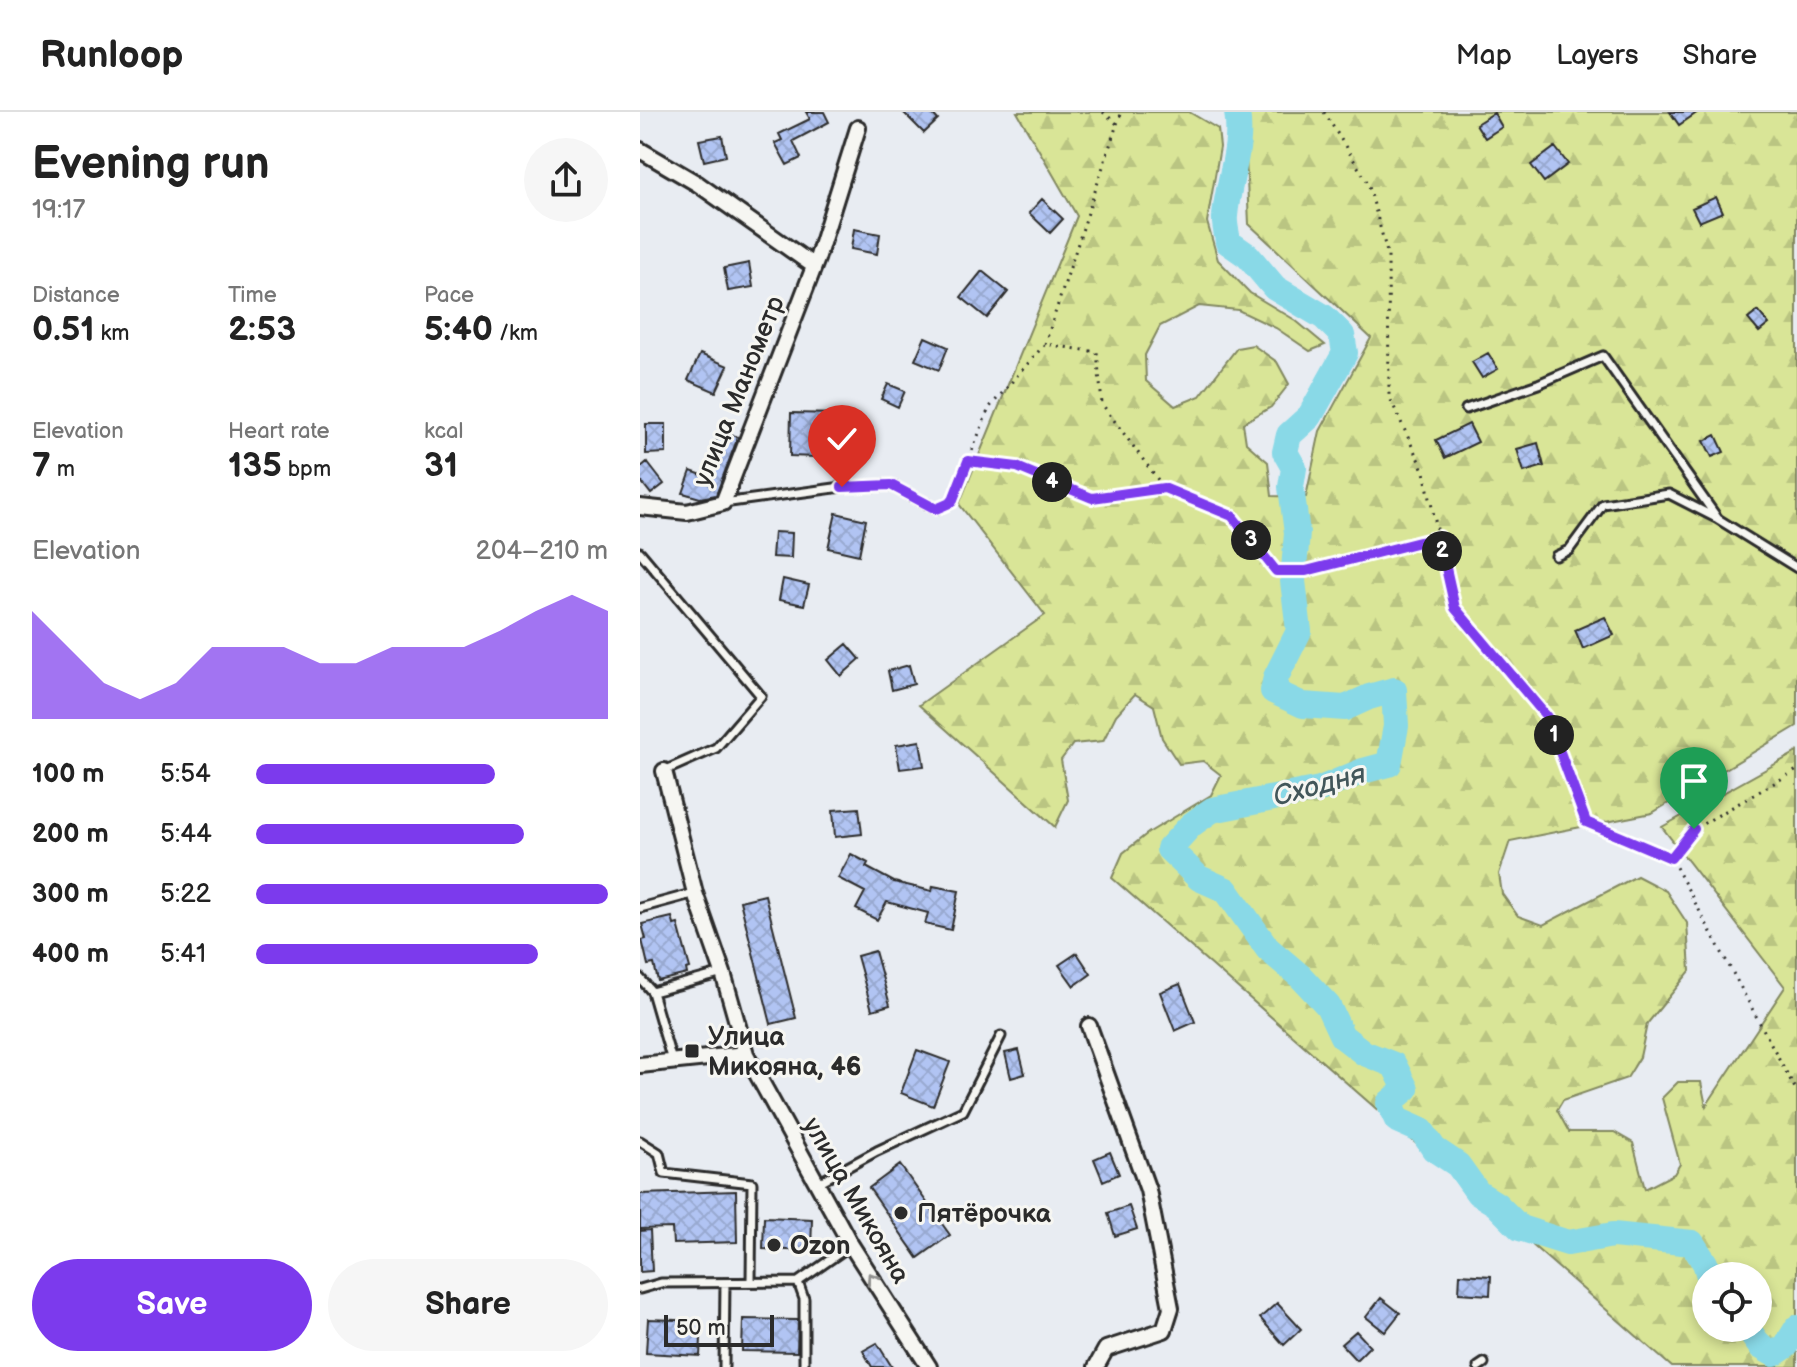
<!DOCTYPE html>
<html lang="en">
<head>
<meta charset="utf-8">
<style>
	:root { --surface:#fff; --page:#f6f6f6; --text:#222; --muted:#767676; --line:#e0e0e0; --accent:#7c3aed }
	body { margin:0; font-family:"Balsamiq Sans",sans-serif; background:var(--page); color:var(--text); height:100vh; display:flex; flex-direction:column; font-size:30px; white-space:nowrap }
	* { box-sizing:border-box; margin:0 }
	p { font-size:26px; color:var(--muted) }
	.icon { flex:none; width:44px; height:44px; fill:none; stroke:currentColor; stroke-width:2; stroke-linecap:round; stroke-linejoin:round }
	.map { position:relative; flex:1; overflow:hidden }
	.panel { display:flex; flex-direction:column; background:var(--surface); width:640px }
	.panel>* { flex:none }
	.controls { position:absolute; left:1052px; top:1150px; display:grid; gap:16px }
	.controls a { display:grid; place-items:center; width:80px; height:80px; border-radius:50%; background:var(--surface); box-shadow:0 4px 12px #0003; font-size:40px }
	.scale { position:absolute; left:24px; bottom:20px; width:110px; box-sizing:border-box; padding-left:8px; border:4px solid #2b2b2b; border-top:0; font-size:22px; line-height:28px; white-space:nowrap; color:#2b2b2b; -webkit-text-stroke:6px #f6f6f2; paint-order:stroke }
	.pin { position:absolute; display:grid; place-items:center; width:68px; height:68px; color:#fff; margin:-82px -34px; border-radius:50% 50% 50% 0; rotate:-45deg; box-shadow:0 0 8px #0007 }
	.pin .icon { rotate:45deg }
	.km { position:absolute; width:40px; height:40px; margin:-20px; border-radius:50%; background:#222; color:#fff; font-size:22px; line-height:40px; text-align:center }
	.round { display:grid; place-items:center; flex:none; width:84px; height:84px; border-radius:42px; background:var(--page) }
	.summary { display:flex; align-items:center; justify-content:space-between; height:136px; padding:0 32px }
	h1 { font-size:44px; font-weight:800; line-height:60px }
	.metrics { display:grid; grid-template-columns:repeat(3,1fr); gap:12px; height:136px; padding:8px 32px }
	.metrics div { display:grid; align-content:center }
	.metrics b { font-size:34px; font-weight:800 }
	.metrics small { font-size:22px; font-weight:400 }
	.metrics p { font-size:22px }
	.chart { height:224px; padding:16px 32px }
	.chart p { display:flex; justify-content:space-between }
	.chart svg { width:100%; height:144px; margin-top:8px; fill:var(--accent); opacity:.7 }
	.primary-button { display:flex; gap:16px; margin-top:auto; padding:16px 32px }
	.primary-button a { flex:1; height:92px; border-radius:48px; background:var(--accent); color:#fff; font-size:32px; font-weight:800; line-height:92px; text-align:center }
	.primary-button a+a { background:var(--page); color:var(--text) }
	ul { padding:0 32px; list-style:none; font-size:26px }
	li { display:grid; grid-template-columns:128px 96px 1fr; align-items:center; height:60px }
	li i { height:20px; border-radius:10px; background:var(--accent) }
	header { display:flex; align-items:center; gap:48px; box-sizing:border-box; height:112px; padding:0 40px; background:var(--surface); border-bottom:2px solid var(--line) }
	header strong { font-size:38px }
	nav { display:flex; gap:44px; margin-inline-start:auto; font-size:28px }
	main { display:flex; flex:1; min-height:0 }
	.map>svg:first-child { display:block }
	.forest { fill:url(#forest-firs); stroke:#828861; stroke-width:2; fill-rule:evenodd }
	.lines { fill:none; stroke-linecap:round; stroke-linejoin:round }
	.river { stroke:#89d9e7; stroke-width:26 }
	.building { fill:url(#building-cross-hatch); stroke:#2b2b2b; stroke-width:2 }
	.lane-casing { stroke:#2b2b2b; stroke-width:13 }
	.street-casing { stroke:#2b2b2b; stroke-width:20 }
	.path { stroke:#2b2b2b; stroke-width:3; stroke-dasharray:2 6; stroke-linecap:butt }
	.lane { stroke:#f6f6f2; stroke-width:7 }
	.street { stroke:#f6f6f2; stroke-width:14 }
	.oneway { stroke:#90908e }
	.route-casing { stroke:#fff; stroke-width:16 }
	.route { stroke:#7c3aed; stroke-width:10 }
	.poi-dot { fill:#2b2b2b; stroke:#f6f6f2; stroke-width:3 }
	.labels { text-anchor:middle; stroke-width:6; stroke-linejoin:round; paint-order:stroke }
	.street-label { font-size:26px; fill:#2b2b2b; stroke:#f6f6f2 }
	.poi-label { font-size:26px; font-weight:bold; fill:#2b2b2b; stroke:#f6f6f2; text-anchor:start }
	.water-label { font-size:28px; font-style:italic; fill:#42565a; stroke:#f6f6f2 }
</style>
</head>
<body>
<header>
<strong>Runloop</strong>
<nav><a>Map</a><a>Layers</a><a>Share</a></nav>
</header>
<main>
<section class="panel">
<div class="summary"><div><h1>Evening run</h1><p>19:17</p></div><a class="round"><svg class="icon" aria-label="share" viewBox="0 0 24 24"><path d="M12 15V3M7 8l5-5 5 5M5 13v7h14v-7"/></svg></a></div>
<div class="metrics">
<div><p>Distance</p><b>0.51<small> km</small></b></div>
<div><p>Time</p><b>2:53</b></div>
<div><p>Pace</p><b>5:40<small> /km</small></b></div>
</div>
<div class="metrics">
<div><p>Elevation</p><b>7<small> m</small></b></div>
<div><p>Heart rate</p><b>135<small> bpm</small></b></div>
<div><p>kcal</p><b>31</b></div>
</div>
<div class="chart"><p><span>Elevation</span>204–210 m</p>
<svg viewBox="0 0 160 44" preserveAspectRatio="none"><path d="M0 44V11L10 22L20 33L30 38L40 33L50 22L60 22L70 22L80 27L90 27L100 22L110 22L120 22L130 17L140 11L150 6L160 11V44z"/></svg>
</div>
<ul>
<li><b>100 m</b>5:54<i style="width:68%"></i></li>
<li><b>200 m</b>5:44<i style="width:76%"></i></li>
<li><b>300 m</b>5:22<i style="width:100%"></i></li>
<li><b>400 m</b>5:41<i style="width:80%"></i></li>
</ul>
<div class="primary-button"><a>Save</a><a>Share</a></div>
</section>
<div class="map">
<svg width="1157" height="1255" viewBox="0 0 1157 1255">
	<defs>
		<pattern id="forest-firs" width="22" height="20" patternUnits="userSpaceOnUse" patternTransform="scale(2)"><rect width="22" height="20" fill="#d9e597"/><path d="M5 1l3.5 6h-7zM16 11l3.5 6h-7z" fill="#bac582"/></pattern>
		<pattern id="building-cross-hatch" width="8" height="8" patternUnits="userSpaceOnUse" patternTransform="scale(2)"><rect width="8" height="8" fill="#b1c4f3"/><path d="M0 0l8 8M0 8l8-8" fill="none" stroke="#98a9d0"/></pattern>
	</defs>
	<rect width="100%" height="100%" fill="#e8ecf2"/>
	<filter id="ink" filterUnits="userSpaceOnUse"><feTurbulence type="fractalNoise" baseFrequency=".0125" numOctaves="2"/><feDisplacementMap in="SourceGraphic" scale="16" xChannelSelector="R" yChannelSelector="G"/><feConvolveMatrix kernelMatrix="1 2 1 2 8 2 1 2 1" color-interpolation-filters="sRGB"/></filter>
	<g filter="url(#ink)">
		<path class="forest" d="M377 0H549L578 17 580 35 567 110 578 148 610 181 655 208 685 233 670 239 636 216 598 198 559 194 520 214 505 243 506 269 535 294 560 284 597 236 613 233 637 250 649 272 631 295 603 311 606 331 628 350 632 384 666 385 680 319 731 226 609 112 604 0H1157V614L1012 701 870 729 859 762 862 782 878 804 903 813 997 764 1026 779 1047 811 1050 859 1007 912 1000 945 987 966 923 988 917 998 929 1020H974L993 1031 1005 1077 1034 1062 1040 1052 1022 986 1038 970H1061L1066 994 1145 875 1022 715 1157 640V1255H1032L472 766 483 741 508 721 571 683 581 663 563 649 539 652 522 626 514 594 495 582 476 603 463 629 433 632 421 648 428 688 415 715 279 593 405 503 319 392 437 104ZM1066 1164H1118V1216H1066Z"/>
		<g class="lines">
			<path class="river" d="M597 0C603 37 588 68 585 104 584 112 587 121 588 130L608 144 635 176 684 205 702 223 705 241 670 304 649 323 645 340 654 356 651 375 657 421 653 469 659 519 636 565 633 579 663 593 705 596 729 585 754 578 756 614 749 652 723 659 680 677 572 698 551 713 529 737 559 766 586 778 628 837 661 865 688 894 702 924 724 941 754 953 766 977 749 991 757 1008 782 1019 794 1037 818 1053 838 1081 856 1092 880 1116 928 1131 973 1123 1052 1131 1065 1151 1069 1164
				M1107 1216 1120 1234 1134 1242 1146 1234 1157 1216"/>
		</g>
		<path class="building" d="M166 0H184L189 10 153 29 161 46 147 53 135 31 142 28 139 22 170 7Z
			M263 0H291L298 8 284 21Z
			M1030 0H1058L1039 13Z
			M854 1 862 15 845 26 836 12Z
			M82 24 86 44 64 49 59 28Z
			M915 35 928 52 904 70 891 53Z
			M1076 85 1083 100 1059 110 1052 96Z
			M402 87 423 107 410 121 389 101Z
			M214 117 240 122 237 142 211 137Z
			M109 151 113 175 88 179 84 156Z
			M342 159 368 180 347 206 321 185Z
			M1118 199 1129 212 1119 220 1108 207Z
			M285 225 308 235 299 258 275 248Z
			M848 241 858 257 842 266 832 250Z
			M60 242 88 254 76 280 48 268Z
			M248 272 265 279 258 295 241 287Z
			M151 301 198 302V330H176V345L150 344Z
			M6 312H26V341L6 342Z
			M829 312 838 330 805 346 796 328Z
			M80 318 98 325 76 383 60 386 43 381 51 359 65 364Z
			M1076 323 1084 340 1072 345 1064 329Z
			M898 331 904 354 884 360 877 337Z
			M7 350 24 372 11 382 0 368V356Z
			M196 401 226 408 219 443 188 436Z
			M134 420 152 421 151 446 132 445Z
			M143 467 169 473 164 493 139 488Z
			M965 505 974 523 943 537 935 518Z
			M207 532 220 547 201 564 188 548Z
			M269 553 274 572 252 578 248 559Z
			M280 629 284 654 260 657 256 633Z
			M219 696 222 722 195 725 193 698Z
			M211 742 228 751 226 755 254 770 292 779 293 774 319 779 311 818 285 812 288 801 247 790 237 808 216 797 225 780 198 766Z
			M125 783 156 906 131 912 100 789Z
			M32 805 34 813 38 812 50 856 46 857 47 862 18 869 14 852 8 853 2 828 6 827 2 812Z
			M235 839 250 893 232 898 217 844Z
			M437 841 451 862 434 874 419 853Z
			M540 872 555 910 535 919 520 880Z
			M277 938 310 950 293 994 261 981Z
			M379 938 385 962 371 966 365 941Z
			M470 1040 479 1062 463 1069 454 1047Z
			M260 1053 310 1123 278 1146 229 1076Z
			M96 1079 97 1130 33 1132 32 1116 0 1117V1082Z
			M489 1094 497 1117 475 1124 468 1101Z
			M124 1105 172 1107 171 1139 123 1137Z
			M10 1118 12 1159 0 1160V1119Z
			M820 1162 851 1164 850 1183 819 1181Z
			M741 1186 760 1201 745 1220 726 1205Z
			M637 1191 661 1217 644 1233 620 1206Z
			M8 1207 62 1209 60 1244 6 1241Z
			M103 1207 158 1208 157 1240 102 1239Z
			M716 1219 730 1234 716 1248 701 1232Z
			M237 1231 252 1255H232L223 1239Z"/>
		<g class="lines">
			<defs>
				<path id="lane" d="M826 297 898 272 963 244 1078 407
					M83 391 202 375 251 373 296 397
					M0 440 121 584 76 636 24 659
					M916 444 929 438 963 392 1029 382 1078 407 1157 456
					M0 796 55 781
					M0 866 12 880 83 861
					M12 880 32 949
					M0 1029 19 1041 24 1061 112 1071 111 1170
					M178 1071 237 1039 323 999 361 924
					M0 1177 21 1171 158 1170
					M84 1255 85 1171
					M164 1255V1187L158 1170 211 1133
					M838 1255 844 1251"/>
				<path id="street" d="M0 38 58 72 174 154
					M0 395 47 400 83 391 177 147 218 16
					M24 659 55 781 83 861 106 942
					M449 914 508 1078 531 1196 524 1218 466 1237 456 1255
					M0 953 106 942 211 1133 289 1255"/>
			</defs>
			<use href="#lane" class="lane-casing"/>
			<use href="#street" class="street-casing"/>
			<path class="path" d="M684 0 728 71 748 144 749 284 784 360 815 496 907 605 946 710 1031 746 1157 980
				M477 12 482 0
				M405 232 477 12 463 0
				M328 349 377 355 452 386 524 376
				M304 394 312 390 349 296 405 232 457 240 462 292 524 376 592 404 636 459H666L799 425
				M1031 746 1054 717 1157 658"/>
			<use href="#lane" class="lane"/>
			<use href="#street" class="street"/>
		</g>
		<defs><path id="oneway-chevron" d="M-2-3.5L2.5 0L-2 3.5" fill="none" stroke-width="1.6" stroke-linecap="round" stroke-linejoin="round" transform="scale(2)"/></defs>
		<use class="oneway" href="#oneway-chevron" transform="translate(232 1166) rotate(-123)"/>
	</g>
	<g class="lines" filter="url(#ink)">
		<defs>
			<path id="route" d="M202 375 251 373 296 397 312 390 328 349 377 355 452 386 524 376 592 404 636 459H666L799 425 815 496 907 605 946 710 1031 746 1054 717"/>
		</defs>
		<use href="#route" class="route-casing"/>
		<use href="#route" class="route"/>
	</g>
	<g class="poi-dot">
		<rect x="44" y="931" width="16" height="16" rx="4"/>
		<circle cx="261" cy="1101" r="8"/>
		<circle cx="134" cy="1133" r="8"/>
	</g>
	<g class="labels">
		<g class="street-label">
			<text transform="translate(98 279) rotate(-68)" y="9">улица Манометр</text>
			<text transform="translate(217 1088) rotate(60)" y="9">улица Микояна</text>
		</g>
		<g class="poi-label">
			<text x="68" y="933">Улица<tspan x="68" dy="30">Микояна, 46</tspan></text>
			<text x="277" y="1110">Пятёрочка</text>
			<text x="150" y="1142">Ozon</text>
		</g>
		<g class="water-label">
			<text transform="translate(679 672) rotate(-15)" y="10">Сходня</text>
		</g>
	</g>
</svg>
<div class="controls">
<a><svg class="icon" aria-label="locate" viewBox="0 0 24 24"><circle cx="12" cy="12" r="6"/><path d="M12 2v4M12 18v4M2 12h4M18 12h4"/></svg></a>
</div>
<div class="scale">50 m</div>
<div class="pin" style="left:1054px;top:717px;background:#1e9e55"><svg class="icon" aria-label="arrive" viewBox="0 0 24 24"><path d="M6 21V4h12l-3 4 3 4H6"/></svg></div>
<div class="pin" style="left:202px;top:375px;background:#d93025"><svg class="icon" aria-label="check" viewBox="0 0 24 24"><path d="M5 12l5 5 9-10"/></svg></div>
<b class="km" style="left:914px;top:623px">1</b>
<b class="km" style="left:802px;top:439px">2</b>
<b class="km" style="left:611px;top:428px">3</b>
<b class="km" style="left:412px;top:370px">4</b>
</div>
</main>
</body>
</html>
